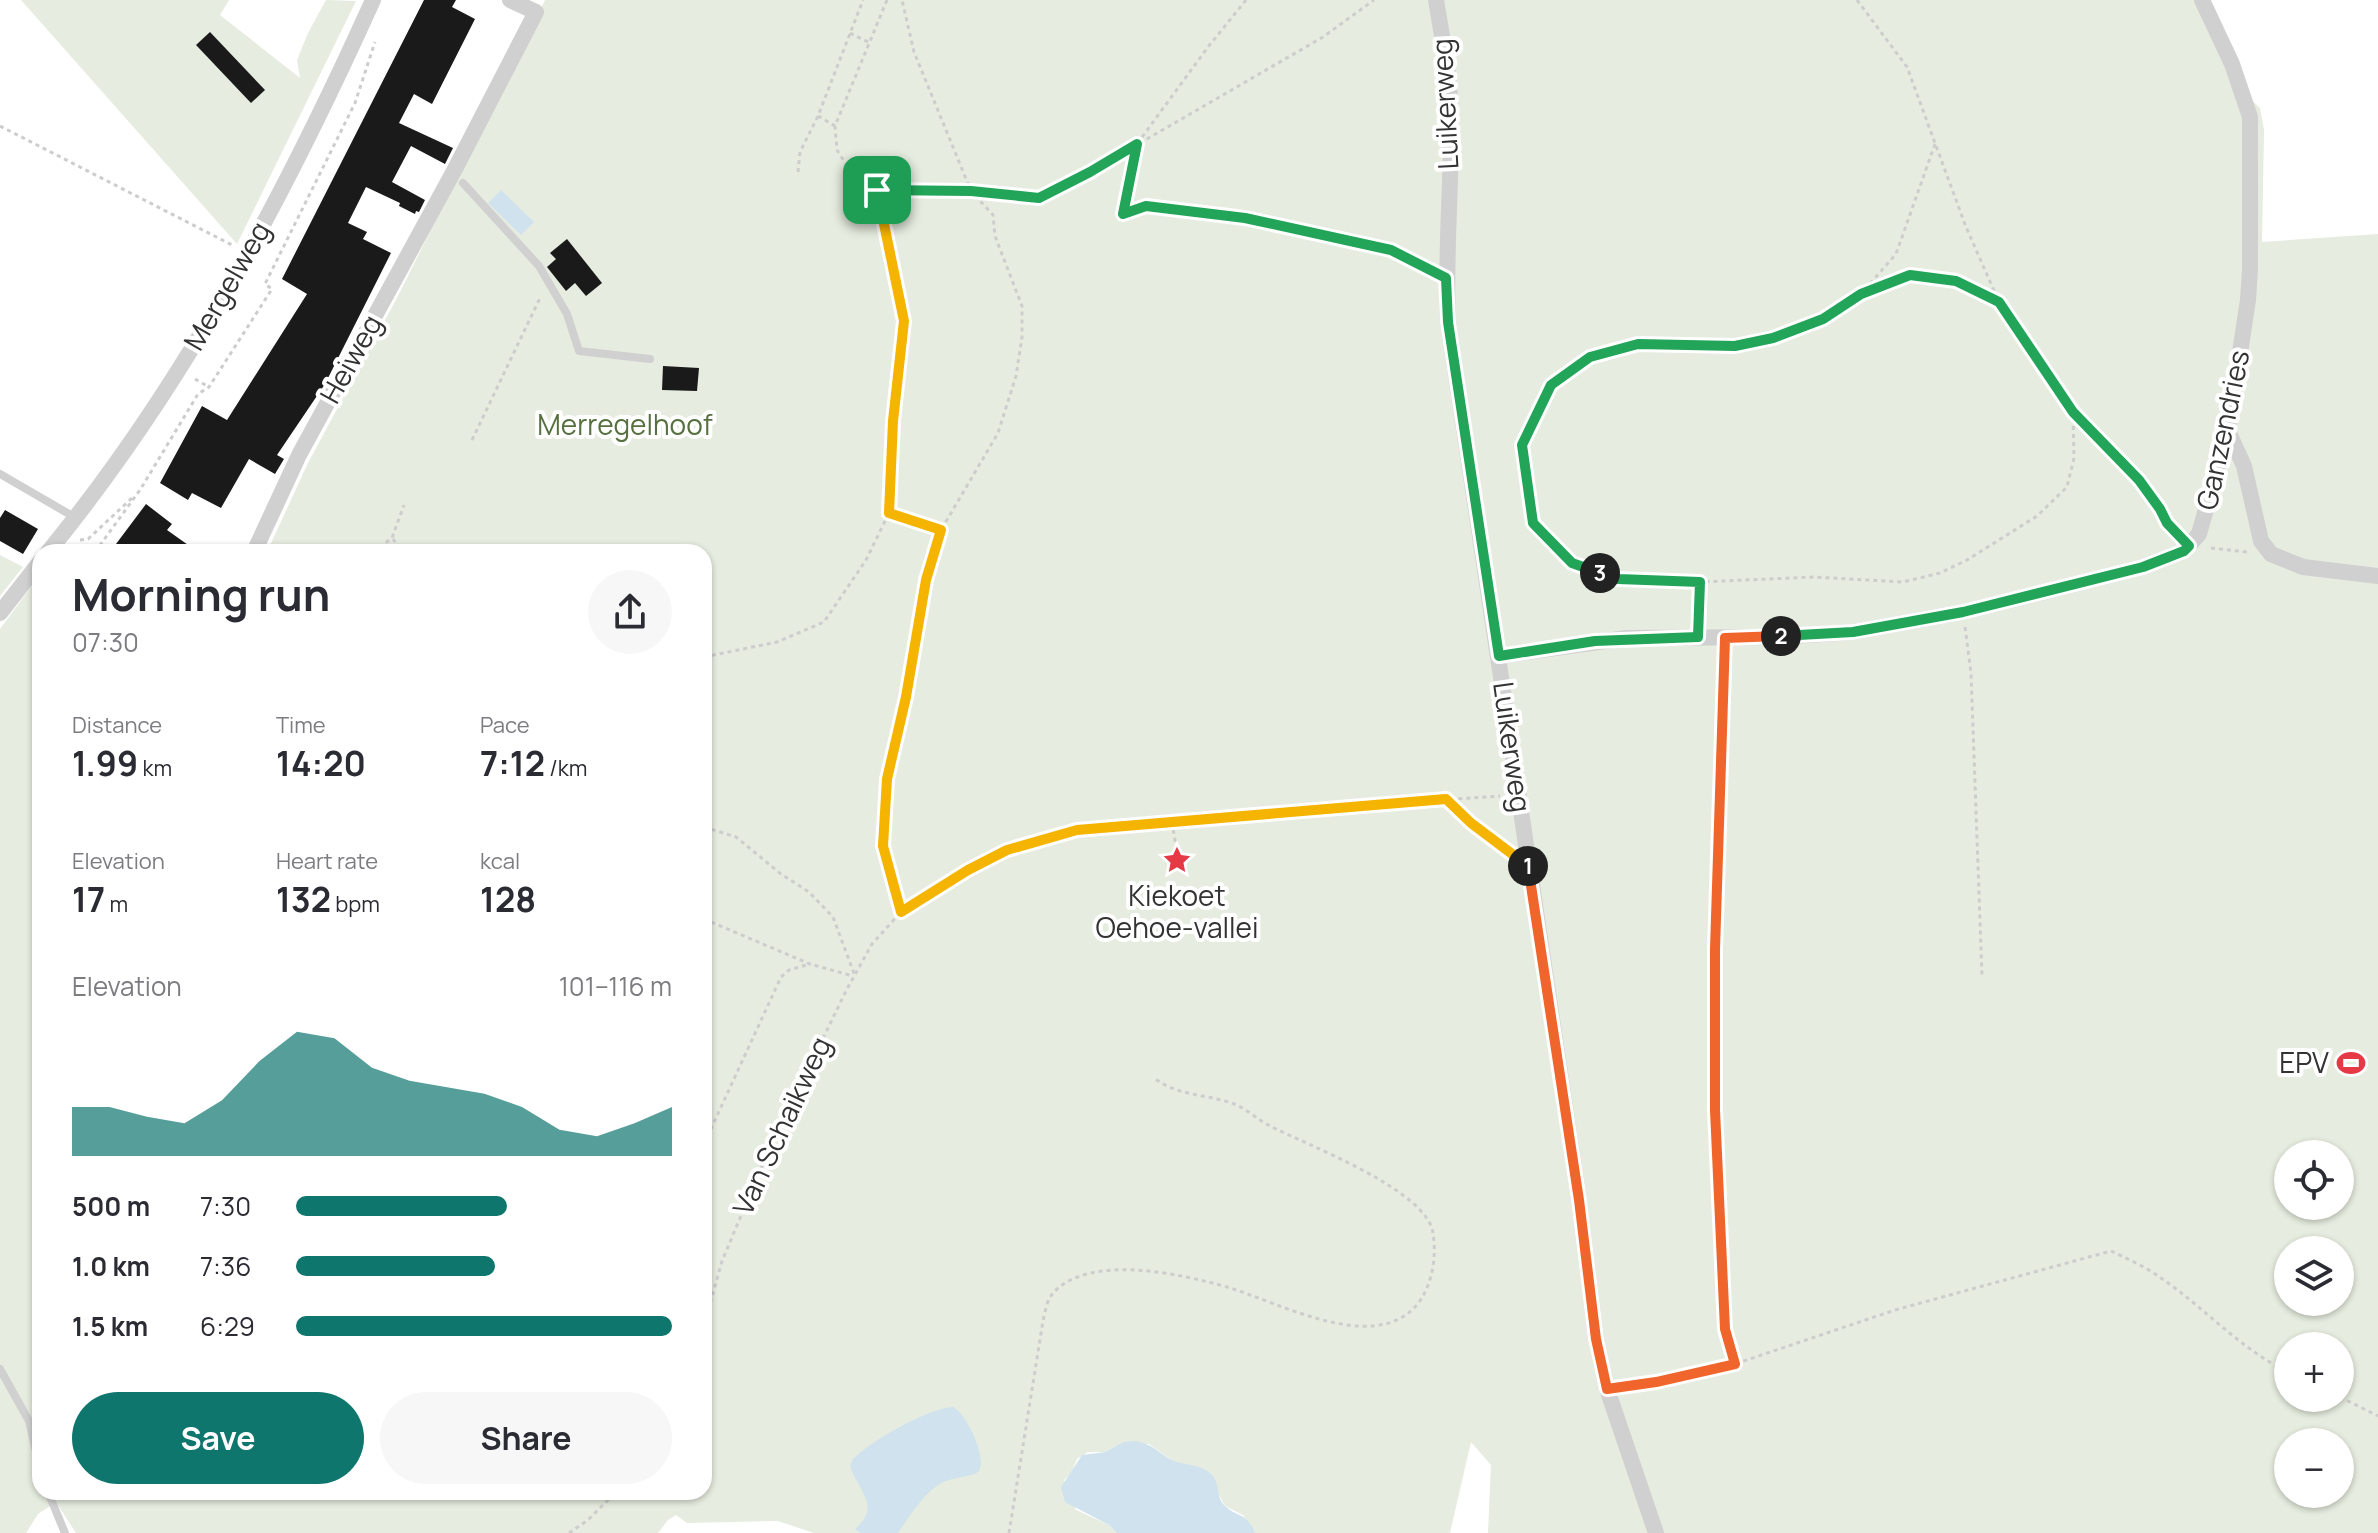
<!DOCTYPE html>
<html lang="en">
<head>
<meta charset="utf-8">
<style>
	:root { --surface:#fff; --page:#f7f7f7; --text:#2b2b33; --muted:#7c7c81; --accent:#0f766e }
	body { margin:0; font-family:Manrope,sans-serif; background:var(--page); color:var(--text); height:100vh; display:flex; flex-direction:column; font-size:30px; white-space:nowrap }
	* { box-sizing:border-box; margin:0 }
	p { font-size:26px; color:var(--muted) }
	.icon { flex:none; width:44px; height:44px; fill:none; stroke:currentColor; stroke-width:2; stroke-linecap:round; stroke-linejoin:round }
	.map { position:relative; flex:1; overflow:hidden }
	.side { position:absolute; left:32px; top:544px; width:680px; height:956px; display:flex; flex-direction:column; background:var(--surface); border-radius:24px; box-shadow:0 2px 6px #0004 }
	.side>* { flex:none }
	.buttons { position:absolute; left:2274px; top:1140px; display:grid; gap:16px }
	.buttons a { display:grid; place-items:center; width:80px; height:80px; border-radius:50%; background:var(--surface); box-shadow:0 2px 6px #0004; font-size:40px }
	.pin { position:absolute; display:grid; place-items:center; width:68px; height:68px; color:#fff; margin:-34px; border-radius:16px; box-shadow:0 4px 12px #0006 }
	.km { position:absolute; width:40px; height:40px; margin:-20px; border-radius:50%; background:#222; color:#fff; font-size:22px; line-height:40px; text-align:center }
	.round { display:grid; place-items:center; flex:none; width:84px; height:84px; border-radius:42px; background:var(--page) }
	.overview { display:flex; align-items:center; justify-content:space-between; height:136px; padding:0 40px }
	h1 { font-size:44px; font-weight:700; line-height:60px }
	.figures { display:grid; grid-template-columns:repeat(3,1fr); gap:12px; height:136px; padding:8px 40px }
	.figures div { display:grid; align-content:center }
	.figures b { font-size:34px; font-weight:700 }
	.figures small { font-size:22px; font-weight:400 }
	.figures p { font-size:22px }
	.chart { height:224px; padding:16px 40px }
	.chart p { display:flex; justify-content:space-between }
	.chart svg { width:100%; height:144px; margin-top:8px; fill:var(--accent); opacity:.7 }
	.primary-button { display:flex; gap:16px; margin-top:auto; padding:16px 40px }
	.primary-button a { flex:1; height:92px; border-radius:48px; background:var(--accent); color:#fff; font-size:32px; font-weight:700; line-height:92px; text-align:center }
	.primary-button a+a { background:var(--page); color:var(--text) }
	ul { padding:0 40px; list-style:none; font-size:26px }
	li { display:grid; grid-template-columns:128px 96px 1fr; align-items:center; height:60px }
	li i { height:20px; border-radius:10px; background:var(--accent) }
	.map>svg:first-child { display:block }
	.green { fill:#e6ecdf; fill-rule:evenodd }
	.water { fill:#cfe2ee }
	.building { fill:#1a1a1a }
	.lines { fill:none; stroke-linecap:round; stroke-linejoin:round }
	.path { stroke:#cdcdcd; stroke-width:3; stroke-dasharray:4 4; stroke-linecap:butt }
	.lane { stroke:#d0d0d0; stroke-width:8 }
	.street { stroke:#d0d0d0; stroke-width:16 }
	.split-1-casing { stroke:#fff; stroke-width:16 }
	.split-2-casing { stroke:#fff; stroke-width:16 }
	.split-3-casing { stroke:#fff; stroke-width:16 }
	.split-4-casing { stroke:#fff; stroke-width:16 }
	.split-1 { stroke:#f5b400; stroke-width:10 }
	.split-2 { stroke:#f0652b; stroke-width:10 }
	.split-3 { stroke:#22a559; stroke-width:10 }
	.split-4 { stroke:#22a559; stroke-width:10 }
	.labels { text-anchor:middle; stroke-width:8; stroke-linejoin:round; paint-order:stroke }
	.street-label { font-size:28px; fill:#333; stroke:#fff }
	.park-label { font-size:28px; fill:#56703f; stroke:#fff }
	.poi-label { font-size:28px; fill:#333; stroke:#fff }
</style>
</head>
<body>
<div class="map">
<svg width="2378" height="1533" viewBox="0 0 2378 1533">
	<rect width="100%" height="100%" fill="#fff"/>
	<path class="green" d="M21 0H229L220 15 300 78 297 60 308 33 326 0 356 1 237 244Z
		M545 0H2197L2247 96 2260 108 2264 130 2262 242 2378 234V1533H1488L1491 1465 1471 1442 1450 1533H1255L1243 1515 1225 1506 1218 1493 1149 1444 1116 1446 1105 1452H1088L1077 1459 1071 1473 1064 1480 1076 1510 1109 1525 1117 1533H864L857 1531 860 1533H814L778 1521 687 1523 676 1515 668 1520 658 1533H76L56 1502 38 1514 26 1533H0V629L40 575V1492H704V552H267L308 463 399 294ZM2288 1154H2340V1206H2288ZM2288 1250H2340V1302H2288ZM2288 1346H2340V1398H2288ZM2288 1442H2340V1494H2288Z
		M0 555 23 567 0 596Z"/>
	<path class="water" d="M501 190 534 222 521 235 488 203Z
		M953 1407C966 1413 989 1460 978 1472 973 1476 952 1478 943 1482 924 1492 910 1516 898 1533H860L855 1529C882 1506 858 1491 850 1466L853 1459C871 1441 928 1408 953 1407Z
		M1135 1441C1151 1444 1155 1449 1168 1458 1182 1467 1202 1462 1213 1476 1220 1485 1216 1497 1224 1505 1237 1518 1246 1511 1255 1533H1117L1109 1525 1065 1502 1061 1487 1082 1455 1105 1452 1124 1442Z"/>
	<path class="building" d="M424 0H456L452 7 475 19 432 104 414 94 399 123 453 148 445 164 411 146 392 182 425 200 419 212 416 211 415 214 399 206 400 203 366 187 348 223 367 232 363 239 391 253 325 384 277 455 284 459 275 474 249 459 221 508 192 493 188 500 160 483 202 406 227 420 307 294 282 279Z
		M210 32 265 90 251 103 196 45Z
		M567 239 602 283 586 296 575 283 566 291 547 267 556 259 550 253Z
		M663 366 699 368 697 391 662 390Z
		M146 504 172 524 167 530 198 552H110Z
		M5 510 38 529 23 554 0 541V518Z"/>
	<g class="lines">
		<path class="path" d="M887 0 835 126 837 150 854 177 877 190 971 191 1039 198 1090 172 1323 37 1374 0
			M1246 0 1208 47 1137 144 1123 214 1146 206 1245 218 1391 250 1429 269
			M1857 0 1907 67 1966 227 1999 302 2073 412 2139 480 2167 523 2178 533
			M850 33 868 42
			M818 116 835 126
			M0 126 232 245
			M1935 144 1896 254 1861 294 1823 319 1773 338 1735 346 1638 344 1590 357 1551 385 1522 445 1533 523 1572 563 1618 579 1700 582 1814 577 1903 582 1940 573 1967 560 2037 516 2067 487 2074 458 2073 412
			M798 172 800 152 818 116 863 0
			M1865 292 1910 275 1956 281 1997 301
			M195 379 209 387
			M472 440 540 298
			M889 513 941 530
			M393 539 403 552
			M80 540 88 539 132 498
			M2211 548 2247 552
			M95 552 140 490 198 394 209 387 272 289 265 284 355 103 375 42
			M373 552 392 538 404 505
			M1699 622 1700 582
			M1965 627 1971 673 1982 976
			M1725 654 1715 949V1110L1725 1329 1735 1364
			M704 657 777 642 824 622 866 560 889 513 893 421 904 321 877 190
			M1447 801 1471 823 1509 852
			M1172 822 1177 852
			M704 827 736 837 781 874 809 892 833 917 855 976
			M901 912 883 846V815L887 779 906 697 926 580 941 530 998 433 1016 376 1022 337V306L995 236 993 215 971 191 914 52 902 0
			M704 919 810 964 853 976
			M704 1144 781 977 789 970 810 964
			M704 1326 722 1261 770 1147 847 989 872 944 901 912 917 900 1007 850 1077 830 1351 806 1500 796
			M1626 1386 1735 1364 1895 1310 2111 1251C2128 1259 2146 1267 2161 1278 2205 1308 2240 1349 2288 1372
			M2340 1397 2378 1416
			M569 1533 588 1520 616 1492
			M1009 1533 1043 1321C1045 1312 1047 1300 1053 1293 1090 1253 1181 1274 1227 1287 1278 1302 1371 1354 1415 1307 1432 1288 1437 1258 1433 1233 1427 1190 1307 1145 1270 1126 1258 1120 1247 1109 1234 1104 1207 1094 1177 1096 1154 1078"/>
		<path class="lane" d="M463 183 539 266 567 314 579 351 650 359
			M0 474 76 518
			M0 1369 29 1421 40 1468
			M48 1492 65 1533"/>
		<path class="street" d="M1436 0C1443 43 1452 86 1451 130 1451 194 1445 258 1448 322L1579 1200 1596 1339 1607 1389 1656 1533
			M2228 431 2244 466 2261 541 2271 554 2303 567 2378 576
			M48 552C184 386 285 195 373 0
			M254 552 299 455 455 169 536 12 510 0
			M0 613 40 562
			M1499 656 1627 638 1778 637 1853 632 1963 612 2032 595 2143 567 2184 551 2199 534 2228 431 2248 300 2250 269V117L2232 64 2202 0"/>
	</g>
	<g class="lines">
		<defs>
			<path id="split-1" d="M877 190 904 321 893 421 889 513 941 530 926 580 906 697 887 779 883 846 901 912 968 870 1007 850 1077 830 1446 799 1471 823 1528 866"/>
			<path id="split-2" d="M1528 866 1579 1200 1596 1339 1607 1389 1656 1382 1735 1364 1725 1329 1715 1110V949L1725 638 1781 636"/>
			<path id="split-3" d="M1600 573 1572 563 1533 523 1522 445 1551 385 1590 357 1638 344 1735 346 1773 338 1823 319 1861 294 1910 275 1956 281 1999 302 2073 412 2139 480 2160 509 2167 523 2189 546 2184 551 2143 567 1963 612 1853 632 1781 636"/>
			<path id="split-4" d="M877 190 971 191 1039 198 1090 172 1137 144 1123 214 1146 206 1245 218 1391 250 1446 278 1448 322 1499 656 1595 641 1698 637 1700 582 1618 579 1600 573"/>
		</defs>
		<use href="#split-1" class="split-1-casing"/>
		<use href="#split-2" class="split-2-casing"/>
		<use href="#split-3" class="split-3-casing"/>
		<use href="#split-4" class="split-4-casing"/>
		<use href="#split-1" class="split-1"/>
		<use href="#split-2" class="split-2"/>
		<use href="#split-3" class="split-3"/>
		<use href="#split-4" class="split-4"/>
	</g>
	<defs>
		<symbol id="sight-bare" viewBox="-9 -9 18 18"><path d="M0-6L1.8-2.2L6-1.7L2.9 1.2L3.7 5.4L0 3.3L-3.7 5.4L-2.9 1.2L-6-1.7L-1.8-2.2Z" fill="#e63946" stroke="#fff" stroke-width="2.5" paint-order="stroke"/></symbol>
		<symbol id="stadium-bare" viewBox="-9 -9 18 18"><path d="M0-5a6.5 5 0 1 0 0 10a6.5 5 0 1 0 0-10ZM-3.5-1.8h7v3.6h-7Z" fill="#e63946" stroke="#fff" stroke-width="2.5" paint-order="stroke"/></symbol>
	</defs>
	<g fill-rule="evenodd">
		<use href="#sight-bare" x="1157" y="840" width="40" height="40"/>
		<use href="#stadium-bare" x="2331" y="1043" width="40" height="40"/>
	</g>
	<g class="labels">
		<g class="street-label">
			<text transform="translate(1445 104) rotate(-93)" y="10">Luikerweg</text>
			<text transform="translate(227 286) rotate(-60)" y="10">Mergelweg</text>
			<text transform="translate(351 359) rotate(-61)" y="10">Heiweg</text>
			<text transform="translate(2223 430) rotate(-78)" y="10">Ganzendries</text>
			<text transform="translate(1512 747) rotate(82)" y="10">Luikerweg</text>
			<text transform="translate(782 1126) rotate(-65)" y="10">Van Schaikweg</text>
		</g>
		<g class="park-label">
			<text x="625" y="435">Merregelhoof</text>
		</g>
		<g class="poi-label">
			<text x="1177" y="906">Kiekoet<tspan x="1177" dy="32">Oehoe-vallei</tspan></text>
			<text x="2329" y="1073" text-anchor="end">EPV</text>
		</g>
	</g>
</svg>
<div class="buttons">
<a><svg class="icon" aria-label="locate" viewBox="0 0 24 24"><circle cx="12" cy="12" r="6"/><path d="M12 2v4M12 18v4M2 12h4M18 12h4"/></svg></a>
<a><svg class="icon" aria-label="layers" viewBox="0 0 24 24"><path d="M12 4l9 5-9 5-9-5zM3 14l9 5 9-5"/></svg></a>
<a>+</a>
<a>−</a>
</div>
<div class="pin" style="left:877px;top:190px;background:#1e9e55"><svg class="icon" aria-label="arrive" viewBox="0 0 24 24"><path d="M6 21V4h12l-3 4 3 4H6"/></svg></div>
<b class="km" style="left:1528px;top:866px">1</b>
<b class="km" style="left:1781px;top:636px">2</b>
<b class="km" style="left:1600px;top:573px">3</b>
<section class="side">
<div class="overview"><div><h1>Morning run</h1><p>07:30</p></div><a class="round"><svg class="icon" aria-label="share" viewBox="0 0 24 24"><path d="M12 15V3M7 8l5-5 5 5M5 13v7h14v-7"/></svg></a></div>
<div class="figures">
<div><p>Distance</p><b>1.99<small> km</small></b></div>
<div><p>Time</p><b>14:20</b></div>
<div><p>Pace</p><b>7:12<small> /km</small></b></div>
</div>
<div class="figures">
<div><p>Elevation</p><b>17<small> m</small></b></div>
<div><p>Heart rate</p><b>132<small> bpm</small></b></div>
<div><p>kcal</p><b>128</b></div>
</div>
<div class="chart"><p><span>Elevation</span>101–116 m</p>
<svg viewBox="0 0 160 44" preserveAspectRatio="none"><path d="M0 44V29L10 29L20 32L30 34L40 27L50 15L60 6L70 8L80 17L90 21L100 23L110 25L120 29L130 36L140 38L150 34L160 29V44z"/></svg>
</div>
<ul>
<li><b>500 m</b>7:30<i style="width:56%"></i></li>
<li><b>1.0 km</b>7:36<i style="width:53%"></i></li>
<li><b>1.5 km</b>6:29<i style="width:100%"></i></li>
</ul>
<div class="primary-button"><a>Save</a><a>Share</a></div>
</section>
</div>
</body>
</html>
